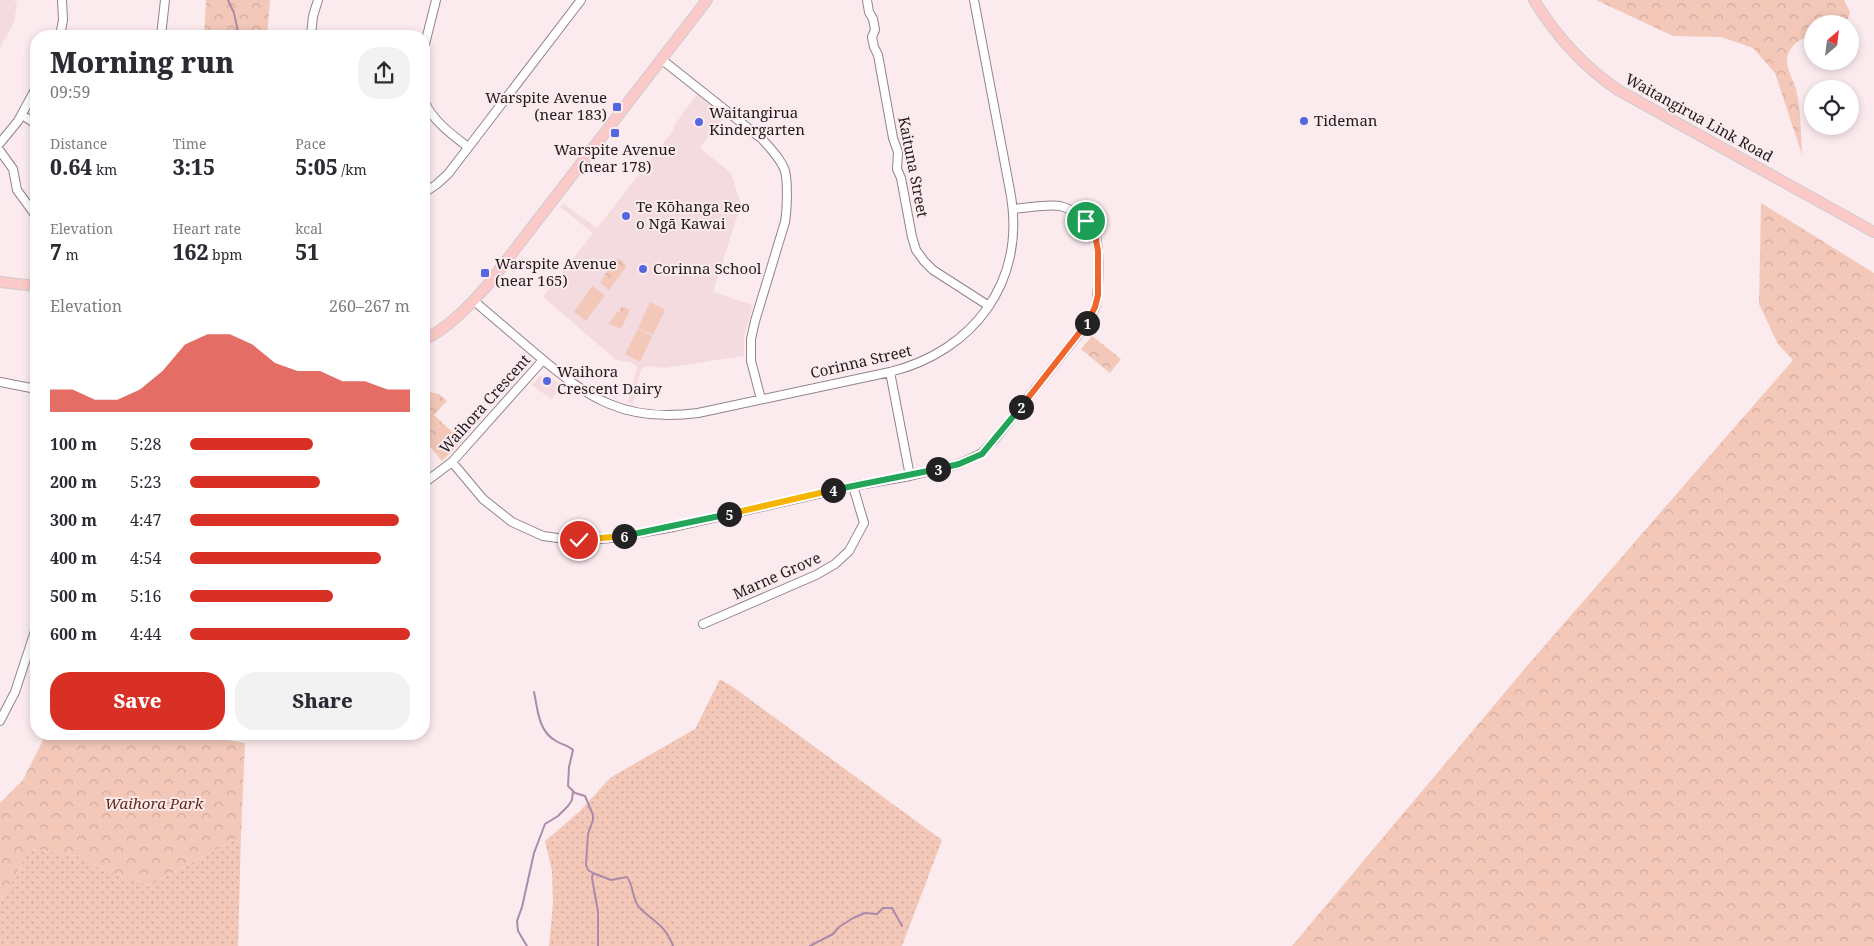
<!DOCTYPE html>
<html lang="en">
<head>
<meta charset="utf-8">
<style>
	:root { --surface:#fff; --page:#f2f2f3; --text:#2b2b33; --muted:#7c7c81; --accent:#d93025 }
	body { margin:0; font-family:"Noto Serif",serif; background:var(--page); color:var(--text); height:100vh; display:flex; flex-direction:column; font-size:19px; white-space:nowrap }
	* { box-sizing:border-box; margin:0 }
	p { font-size:16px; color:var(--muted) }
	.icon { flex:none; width:28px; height:28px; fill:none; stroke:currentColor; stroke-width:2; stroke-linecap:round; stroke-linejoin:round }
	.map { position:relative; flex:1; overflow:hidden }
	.panel { position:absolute; left:30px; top:30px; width:400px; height:710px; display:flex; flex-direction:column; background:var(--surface); border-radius:20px; box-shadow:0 2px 8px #0003 }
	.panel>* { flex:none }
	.needle { width:32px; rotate:28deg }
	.fabs { position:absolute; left:1804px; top:15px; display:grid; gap:10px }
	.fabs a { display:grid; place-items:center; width:55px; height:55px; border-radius:50%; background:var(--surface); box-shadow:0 2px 8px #0003; font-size:25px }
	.pin { position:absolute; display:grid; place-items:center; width:42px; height:42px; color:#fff; margin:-21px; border:2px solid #fff; border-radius:50%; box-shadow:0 1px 5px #0007 }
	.km { position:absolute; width:25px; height:25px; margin:-12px; border-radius:50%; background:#222; color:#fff; font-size:14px; line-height:25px; text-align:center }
	.round { display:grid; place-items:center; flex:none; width:52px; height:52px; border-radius:20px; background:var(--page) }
	.head { display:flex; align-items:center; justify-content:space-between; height:85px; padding:0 20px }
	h1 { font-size:28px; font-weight:800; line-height:38px }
	.metrics { display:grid; grid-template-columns:repeat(3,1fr); gap:8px; height:85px; padding:5px 20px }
	.metrics div { display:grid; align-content:center }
	.metrics b { font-size:21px; font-weight:800 }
	.metrics small { font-size:14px; font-weight:400 }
	.metrics p { font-size:14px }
	.chart { height:140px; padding:10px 20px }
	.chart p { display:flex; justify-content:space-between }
	.chart svg { width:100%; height:90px; margin-top:5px; fill:var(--accent); opacity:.7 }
	.button { display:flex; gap:10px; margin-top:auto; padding:10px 20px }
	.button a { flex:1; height:58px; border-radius:20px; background:var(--accent); color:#fff; font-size:20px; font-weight:800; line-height:58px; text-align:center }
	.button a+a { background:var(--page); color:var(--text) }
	ul { padding:0 20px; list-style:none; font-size:16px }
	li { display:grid; grid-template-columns:80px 60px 1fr; align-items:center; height:38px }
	li i { height:12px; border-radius:6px; background:var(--accent) }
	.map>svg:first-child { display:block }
	.built { fill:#f4dbe0 }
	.grass { fill:url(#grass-dots) }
	.forest { fill:url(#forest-crowns) }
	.pitch { fill:#f3c8b9 }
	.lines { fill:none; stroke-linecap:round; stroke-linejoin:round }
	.stream { stroke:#ab8aaa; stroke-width:2 }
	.minor-casing { stroke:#938387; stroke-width:10 }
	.major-casing { stroke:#cecdcd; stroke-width:12 }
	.minor { stroke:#fff; stroke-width:8 }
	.major { stroke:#fbc9c8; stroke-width:10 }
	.split-1-casing { stroke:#fff; stroke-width:10 }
	.split-2-casing { stroke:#fff; stroke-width:10 }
	.split-3-casing { stroke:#fff; stroke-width:10 }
	.split-4-casing { stroke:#fff; stroke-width:10 }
	.split-5-casing { stroke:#fff; stroke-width:10 }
	.split-6-casing { stroke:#fff; stroke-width:10 }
	.split-7-casing { stroke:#fff; stroke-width:10 }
	.split-1 { stroke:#f0652b; stroke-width:6 }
	.split-2 { stroke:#f0652b; stroke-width:6 }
	.split-3 { stroke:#22a559; stroke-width:6 }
	.split-4 { stroke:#22a559; stroke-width:6 }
	.split-5 { stroke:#f5b400; stroke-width:6 }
	.split-6 { stroke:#22a559; stroke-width:6 }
	.split-7 { stroke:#f5b400; stroke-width:6 }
	.poi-dot { fill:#5567de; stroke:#fcebee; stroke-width:2 }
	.labels { text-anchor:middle; stroke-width:4; stroke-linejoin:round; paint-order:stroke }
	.poi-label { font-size:15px; fill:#211b1c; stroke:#fcebee; text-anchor:start }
	.street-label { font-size:15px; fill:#211b1c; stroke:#fcebee }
	.park-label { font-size:15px; font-style:italic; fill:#632a16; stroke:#fcebee }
</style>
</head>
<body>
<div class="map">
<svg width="1874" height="946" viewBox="0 0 1874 946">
	<defs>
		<pattern id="grass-dots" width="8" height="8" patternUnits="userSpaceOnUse" patternTransform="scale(1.25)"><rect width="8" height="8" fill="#f3c8b9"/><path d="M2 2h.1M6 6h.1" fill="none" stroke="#d0ab9e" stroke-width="1.8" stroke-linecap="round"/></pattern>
		<pattern id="forest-crowns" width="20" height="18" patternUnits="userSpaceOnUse" patternTransform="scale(1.25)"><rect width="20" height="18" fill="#f3c8b9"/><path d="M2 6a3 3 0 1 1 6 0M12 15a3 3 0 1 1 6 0" fill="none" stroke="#d0ab9e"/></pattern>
	</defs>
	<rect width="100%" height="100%" fill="#fcebee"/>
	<path class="built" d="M0 0H14L17 3 14 22 0 48Z
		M697 94 725 116 700 148 731 173 741 204 713 292 753 305 744 336V356L664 368 647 366 641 369 633 404 628 402 637 368 633 363 616 360 543 297 593 233 560 207 563 203 597 228 674 129 673 127Z
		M548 375 562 386 551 399 532 385 540 376Z"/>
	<path class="grass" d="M720 679 733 687 942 840 902 946H549L553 904 552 871 545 841 579 812 610 778 695 729Z
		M241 836 238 946H0V903L30 849 78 856 101 869 150 885Z"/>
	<path class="forest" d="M206 0H270L267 36H204Z
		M1596 0H1844L1850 12 1848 19 1834 24H1812V39C1803 38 1799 39 1793 46 1781 60 1790 72 1795 86 1797 91 1798 99 1799 105 1801 121 1801 138 1802 155L1775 73 1753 48 1721 37 1673 36Z
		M1761 203 1874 273V946H1292L1527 666 1793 360 1778 344 1759 304Z
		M615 259 622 260 626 267 609 290 600 283Z
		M622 306 630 310 621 329 609 324 617 312H619Z
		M1092 336 1121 359 1110 373 1081 349Z
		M424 391 439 394 447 401 434 415 462 441 442 461 424 440Z
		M46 734H216L227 740 245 743 241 836 150 885 101 869 78 856 30 849 0 903V803L23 780Z"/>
	<path class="pitch" d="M592 286 605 295 586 321 574 312Z
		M650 302 665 310 653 335 638 328Z
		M638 329 652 336 640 362 625 354Z"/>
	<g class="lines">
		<path class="stream" d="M228 0 234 13 239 36
			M534 692C538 710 538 731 556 741 562 745 568 745 573 750L569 767 568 786 575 793 585 796 593 815V820L588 834 586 865 588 870 593 873 592 878 598 912V946
			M593 873 611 880 627 877C634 886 632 899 639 907 653 922 665 924 673 946
			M527 946 518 931 517 921 522 907 534 853 545 824 558 816 568 806 572 800 573 791
			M810 946 833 934 839 927 853 918 865 913 877 914 883 908H892L902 926"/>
		<defs>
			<path id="minor" d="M867 0 869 12 873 19 875 30 872 37 874 47 878 55 893 138 898 152 897 169 901 178 912 237 916 250 924 261 933 270 989 306
				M60 36 63 20 62 0
				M161 36 165 0
				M311 36 313 16 318 0
				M424 48 436 0
				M661 59 762 139C770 148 781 159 785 171 788 182 787 211 785 222L755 321 751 339V361L761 399
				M424 101C433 121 451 134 468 147
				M22 115 36 124
				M0 143 18 121 36 88
				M0 151 13 169 17 190 36 216
				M424 193 437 184 448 174 581 0
				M474 301C494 318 515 336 535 353 589 399 625 423 698 413L890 372C974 351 1025 282 1011 196L974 0
				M890 372 910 476
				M0 382 36 389
				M452 462 483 499 512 522 543 536 579 541 611 538 674 527 853 486 910 476 959 464 982 453 996 438 1086 325C1089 319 1092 314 1095 308 1099 296 1100 246 1095 234 1091 222 1073 209 1060 206 1049 204 1025 208 1013 209
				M424 483 452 462 543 360
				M703 624 816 575 835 564 849 551 864 523 853 486
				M0 721 15 692 36 628
				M237 734H263"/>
			<path id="major" d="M1534 0C1556 36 1583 66 1618 90L1874 232
				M0 282 36 286
				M424 340C449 327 467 308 486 287L707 0"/>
		</defs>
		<use href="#minor" class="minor-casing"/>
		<use href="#major" class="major-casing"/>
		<use href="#minor" class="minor"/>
		<use href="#major" class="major"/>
	</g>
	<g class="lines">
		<defs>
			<path id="split-1" d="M1086 221 1095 234 1098 251V295L1095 307 1087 323"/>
			<path id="split-2" d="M1021 407 1087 323"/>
			<path id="split-3" d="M938 469 959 464 982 454 1021 407"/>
			<path id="split-4" d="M833 490 938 469"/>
			<path id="split-5" d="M729 514 833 490"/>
			<path id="split-6" d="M624 536 729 514"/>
			<path id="split-7" d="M579 540 624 536"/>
		</defs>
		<use href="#split-1" class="split-1-casing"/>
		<use href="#split-2" class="split-2-casing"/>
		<use href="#split-3" class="split-3-casing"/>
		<use href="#split-4" class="split-4-casing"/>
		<use href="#split-5" class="split-5-casing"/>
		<use href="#split-6" class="split-6-casing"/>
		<use href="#split-7" class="split-7-casing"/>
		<use href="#split-1" class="split-1"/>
		<use href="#split-2" class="split-2"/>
		<use href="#split-3" class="split-3"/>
		<use href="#split-4" class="split-4"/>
		<use href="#split-5" class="split-5"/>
		<use href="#split-6" class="split-6"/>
		<use href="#split-7" class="split-7"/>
	</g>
	<g class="poi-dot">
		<rect x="612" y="102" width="10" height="10" rx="2.5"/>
		<circle cx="1304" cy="121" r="5"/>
		<circle cx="699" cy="122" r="5"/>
		<rect x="610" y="128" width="10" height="10" rx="2.5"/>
		<circle cx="626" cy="216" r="5"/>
		<circle cx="643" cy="269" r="5"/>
		<rect x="480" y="268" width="10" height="10" rx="2.5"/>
		<circle cx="547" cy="381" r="5"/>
	</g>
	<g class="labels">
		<g class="poi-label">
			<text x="607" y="103" text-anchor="end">Warspite Avenue<tspan x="607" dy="17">(near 183)</tspan></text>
			<text x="709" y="118">Waitangirua<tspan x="709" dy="17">Kindergarten</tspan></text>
			<text x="1314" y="126">Tideman</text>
			<text x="615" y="155" text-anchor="middle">Warspite Avenue<tspan x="615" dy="17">(near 178)</tspan></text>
			<text x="636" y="212">Te Kōhanga Reo<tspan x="636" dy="17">o Ngā Kawai</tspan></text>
			<text x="495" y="269">Warspite Avenue<tspan x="495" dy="17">(near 165)</tspan></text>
			<text x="653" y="274">Corinna School</text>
			<text x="557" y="377">Waihora<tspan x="557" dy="17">Crescent Dairy</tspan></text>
		</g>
		<g class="street-label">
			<text transform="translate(1699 118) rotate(29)" y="5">Waitangirua Link Road</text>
			<text transform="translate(913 167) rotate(79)" y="5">Kaituna Street</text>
			<text transform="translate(861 362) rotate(-13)" y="5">Corinna Street</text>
			<text transform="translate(485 404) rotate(-48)" y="5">Waihora Crescent</text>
			<text transform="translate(777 576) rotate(-24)" y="5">Marne Grove</text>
		</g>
		<g class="park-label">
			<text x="154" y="809">Waihora Park</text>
		</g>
	</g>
</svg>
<div class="fabs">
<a><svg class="needle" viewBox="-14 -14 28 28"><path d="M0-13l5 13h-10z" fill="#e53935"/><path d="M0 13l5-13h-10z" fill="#7c7c81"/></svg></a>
<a><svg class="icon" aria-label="locate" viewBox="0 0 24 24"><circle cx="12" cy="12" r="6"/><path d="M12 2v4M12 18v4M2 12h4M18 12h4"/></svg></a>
</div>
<div class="pin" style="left:1086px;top:221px;background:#1e9e55"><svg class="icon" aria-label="arrive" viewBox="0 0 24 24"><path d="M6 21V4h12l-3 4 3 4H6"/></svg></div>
<div class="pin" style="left:579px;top:540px;background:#d93025"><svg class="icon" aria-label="check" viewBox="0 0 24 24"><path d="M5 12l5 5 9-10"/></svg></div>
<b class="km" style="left:1087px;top:323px">1</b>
<b class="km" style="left:1021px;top:407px">2</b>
<b class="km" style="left:938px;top:469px">3</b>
<b class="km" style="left:833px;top:490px">4</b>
<b class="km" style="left:729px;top:514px">5</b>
<b class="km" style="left:624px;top:536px">6</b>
<section class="panel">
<div class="head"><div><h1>Morning run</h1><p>09:59</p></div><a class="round"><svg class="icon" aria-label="share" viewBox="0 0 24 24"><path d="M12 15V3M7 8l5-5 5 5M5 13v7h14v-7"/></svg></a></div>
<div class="metrics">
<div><p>Distance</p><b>0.64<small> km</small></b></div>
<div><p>Time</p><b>3:15</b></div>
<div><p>Pace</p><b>5:05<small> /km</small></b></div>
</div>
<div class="metrics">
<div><p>Elevation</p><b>7<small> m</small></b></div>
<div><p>Heart rate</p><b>162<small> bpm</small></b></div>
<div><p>kcal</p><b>51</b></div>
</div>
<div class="chart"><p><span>Elevation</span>260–267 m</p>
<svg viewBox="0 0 160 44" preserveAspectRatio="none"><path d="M0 44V33L10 33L20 38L30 38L40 33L50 24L60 11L70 6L80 6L90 11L100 20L110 24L120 24L130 29L140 29L150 33L160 33V44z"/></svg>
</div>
<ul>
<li><b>100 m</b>5:28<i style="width:56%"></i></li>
<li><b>200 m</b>5:23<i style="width:59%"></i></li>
<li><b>300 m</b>4:47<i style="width:95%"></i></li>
<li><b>400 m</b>4:54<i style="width:87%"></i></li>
<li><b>500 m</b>5:16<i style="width:65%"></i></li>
<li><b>600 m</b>4:44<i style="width:100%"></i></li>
</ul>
<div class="button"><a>Save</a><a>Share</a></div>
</section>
</div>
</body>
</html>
